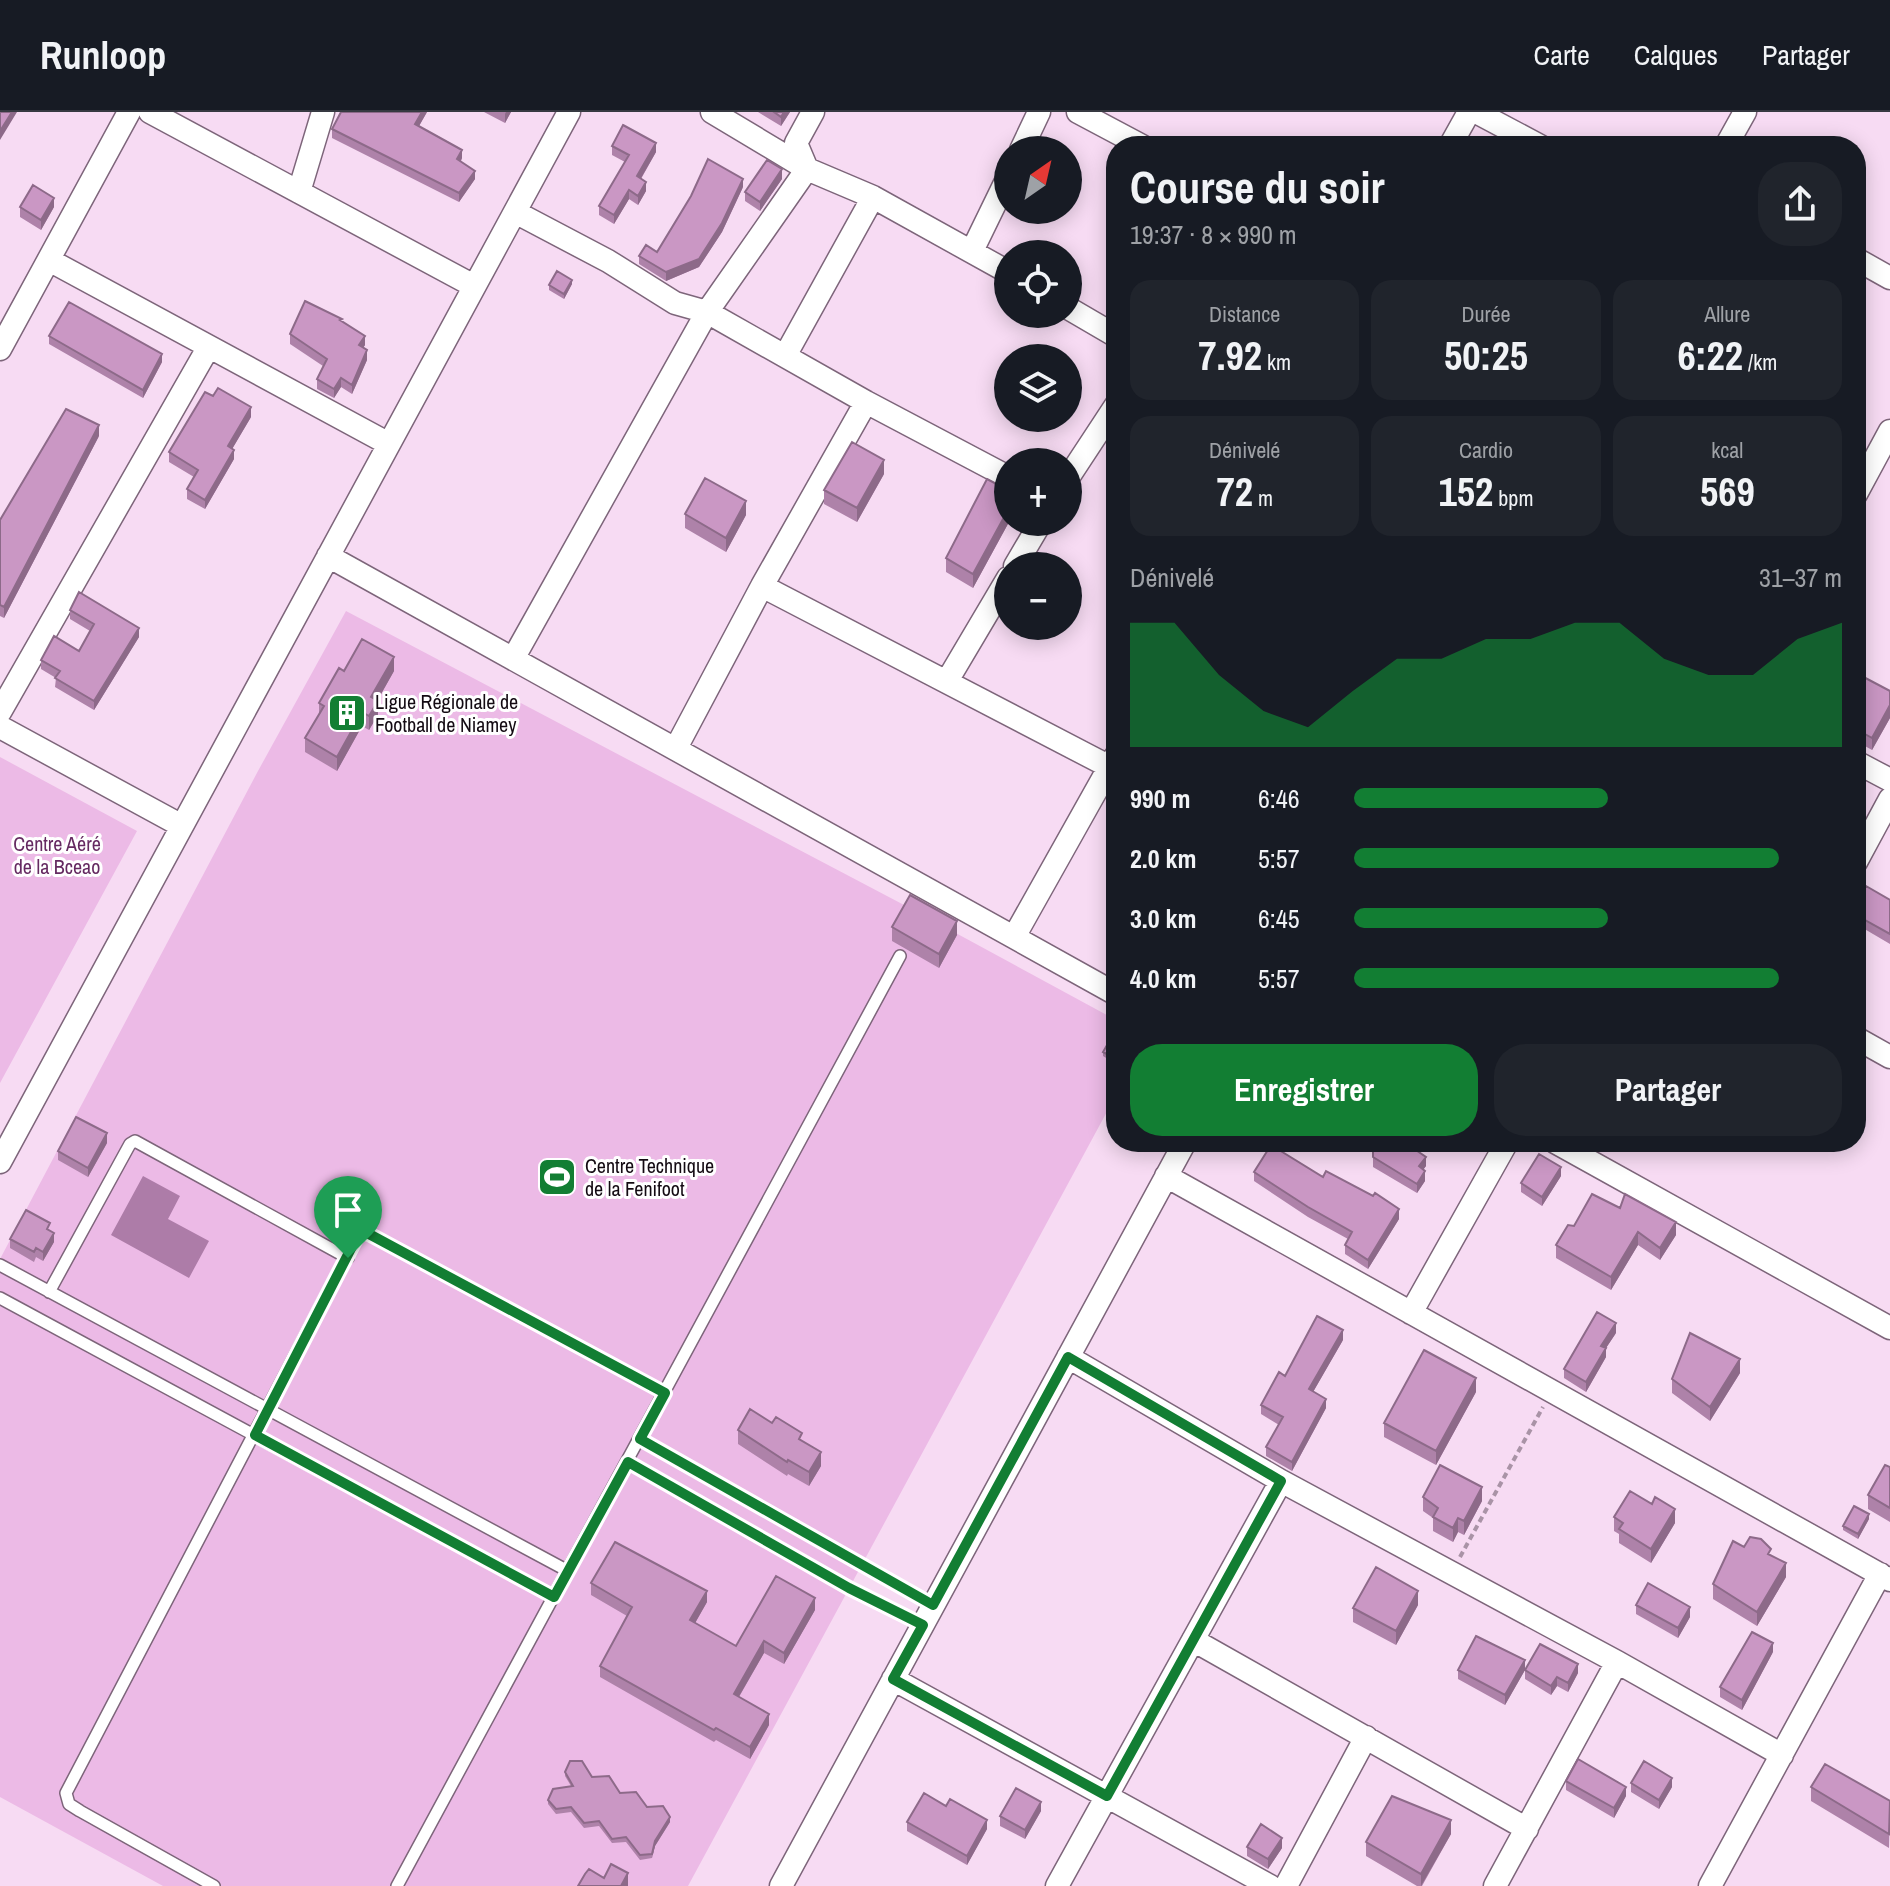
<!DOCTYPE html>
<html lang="fr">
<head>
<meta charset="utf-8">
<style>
	:root { --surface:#171b24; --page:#20242c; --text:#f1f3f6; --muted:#9ea1a6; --line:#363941; --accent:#127e33 }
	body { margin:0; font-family:"Archivo Narrow",sans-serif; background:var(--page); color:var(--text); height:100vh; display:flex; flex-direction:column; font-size:30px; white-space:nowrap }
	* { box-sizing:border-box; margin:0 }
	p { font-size:26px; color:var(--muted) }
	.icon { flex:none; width:44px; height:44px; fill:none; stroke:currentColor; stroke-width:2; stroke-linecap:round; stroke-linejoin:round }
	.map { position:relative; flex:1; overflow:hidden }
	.sheet { position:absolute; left:1106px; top:24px; width:760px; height:1016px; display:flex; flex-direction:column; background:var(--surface); border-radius:32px; box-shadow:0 4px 20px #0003 }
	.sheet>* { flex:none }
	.needle { width:52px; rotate:34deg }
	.fabs { position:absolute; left:994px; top:24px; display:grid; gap:16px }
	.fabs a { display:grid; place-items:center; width:88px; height:88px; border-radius:50%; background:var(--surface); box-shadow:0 4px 20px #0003; font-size:40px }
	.pin { position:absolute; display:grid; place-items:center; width:68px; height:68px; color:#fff; margin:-82px -34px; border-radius:50% 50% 50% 0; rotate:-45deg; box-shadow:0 0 8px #0007 }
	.pin .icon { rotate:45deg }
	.round { display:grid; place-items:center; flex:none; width:84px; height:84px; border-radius:32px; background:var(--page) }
	.headline { display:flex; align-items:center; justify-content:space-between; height:136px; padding:0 24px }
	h1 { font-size:44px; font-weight:800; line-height:60px }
	.metrics { display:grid; grid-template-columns:repeat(3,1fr); gap:12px; height:136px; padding:8px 24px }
	.metrics div { display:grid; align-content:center; border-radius:20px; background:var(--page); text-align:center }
	.metrics b { font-size:40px; font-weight:800 }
	.metrics small { font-size:22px; font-weight:400 }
	.metrics p { font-size:22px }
	.chart { height:224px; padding:16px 24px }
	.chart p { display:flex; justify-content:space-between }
	.chart svg { width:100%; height:144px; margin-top:8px; fill:var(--accent); opacity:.7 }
	.button { display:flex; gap:16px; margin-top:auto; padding:16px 24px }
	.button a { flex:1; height:92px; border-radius:32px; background:var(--accent); color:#fff; font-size:32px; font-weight:800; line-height:92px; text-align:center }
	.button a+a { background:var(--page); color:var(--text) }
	ul { padding:0 24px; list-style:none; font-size:26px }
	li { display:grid; grid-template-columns:128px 96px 1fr; align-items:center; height:60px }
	li i { height:20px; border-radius:10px; background:var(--accent) }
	header { display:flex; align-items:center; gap:48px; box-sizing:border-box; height:112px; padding:0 40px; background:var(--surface); border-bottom:2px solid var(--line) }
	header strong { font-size:38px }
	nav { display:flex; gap:44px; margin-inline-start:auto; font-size:28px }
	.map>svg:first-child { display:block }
	.green { fill:#ecbae6 }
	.water { fill:#ad7ca8 }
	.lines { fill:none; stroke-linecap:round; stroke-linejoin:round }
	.service-casing { stroke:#7d657a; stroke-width:14 }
	.minor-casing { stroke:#7d657a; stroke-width:25 }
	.path { stroke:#a993a6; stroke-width:4; stroke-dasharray:6 4; stroke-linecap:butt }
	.service { stroke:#fff; stroke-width:11 }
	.minor { stroke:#fff; stroke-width:22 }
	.wall { fill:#ae82a9 }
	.shaded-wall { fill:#8d6a89 }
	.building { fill:#ca97c4; stroke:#8d6a89; stroke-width:2 }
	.route-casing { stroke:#fff; stroke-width:16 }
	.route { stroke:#127e33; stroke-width:10 }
	.labels { text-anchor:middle; stroke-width:6; stroke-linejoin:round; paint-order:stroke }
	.poi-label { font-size:20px; fill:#130a12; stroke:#fff; text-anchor:start }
	.park-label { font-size:20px; fill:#652961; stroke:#fff }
</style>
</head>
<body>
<header>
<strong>Runloop</strong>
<nav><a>Carte</a><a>Calques</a><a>Partager</a></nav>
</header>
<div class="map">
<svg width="1890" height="1774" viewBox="0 0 1890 1774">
	<rect width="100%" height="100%" fill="#f7dbf3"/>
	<path class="green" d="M346 499 906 794 1116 908V983L688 1774H163L0 1685V1147L258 659Z
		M0 645 137 719 0 971Z"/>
	<path class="water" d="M143 1064 180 1084 168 1107 209 1129 189 1166 111 1123Z"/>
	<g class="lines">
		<defs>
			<path id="service" d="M0 1153 568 1459
				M49 1180 130 1032 135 1029 348 1146
				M0 1186 554 1485
				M640 1327 933 1493
				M628 1350 849 1476 923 1513
				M214 1774 80 1699 69 1692 66 1681 358 1123 369 1122 665 1281
				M397 1774 900 844"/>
			<path id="minor" d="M150 0 474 174
				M712 0 807 57 873 85 1008 160
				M1078 0 1142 34
				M1476 0 1540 34
				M1450 34 1469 0
				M1726 34 1745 0
				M1021 38 1039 0
				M299 80 323 0
				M515 100 608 149 675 191 707 200 866 290 1008 365
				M972 139 1008 65
				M1856 147 1890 166
				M49 148 389 332
				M1068 196 1116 224
				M0 237 129 0
				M785 244 873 85
				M1068 366 1116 293
				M1856 382 1890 319
				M328 444 1116 882
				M1015 454 1041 410
				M762 474 1110 655
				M513 547 707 200 807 57 796 31 813 0
				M947 569 1008 466
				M0 600 208 236
				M0 615 182 714
				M676 636 762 474 866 290
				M1856 650 1890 668
				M1856 750 1890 687
				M1014 825 1115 645
				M1856 926 1890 945
				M1555 1030 1890 1216
				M0 1050 569 0
				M1166 1064 1890 1468
				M1411 1201 1507 1030
				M1068 1245 1281 1369 1617 1550 1782 1643
				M1193 1528 1527 1717
				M893 1567 1270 1774
				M781 1774 1185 1030
				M1057 1774 1281 1369
				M1286 1774 1366 1625
				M1495 1774 1617 1550
				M1710 1774 1880 1462"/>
		</defs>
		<use href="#service" class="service-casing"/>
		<use href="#minor" class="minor-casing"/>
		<path class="path" d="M1460 1445 1543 1295"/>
		<use href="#service" class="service"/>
		<use href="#minor" class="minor"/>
	</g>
	<path class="wall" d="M427 0 419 14 462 46 461 49 475 67 459 90 332 26V17Z
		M484 0H511L505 11Z
		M758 0H790L781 14Z
		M612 34 656 40 641 67 646 79 638 93 629 87 614 112 599 103V94L625 50 612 43Z
		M782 67 760 99 745 89V80Z
		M743 75 722 120 699 155 666 169 639 152V144L657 140Z
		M20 95H54L41 118 20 105Z
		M572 172 564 187 549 178V173Z
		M342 209 365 233 363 236 367 248 352 282 341 275 334 286 317 277V267L323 254 290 232V222Z
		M49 224 162 250 143 286 49 232Z
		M251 305 232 337 234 347 205 397 187 387V377L194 365 169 350V340Z
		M99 324 4 506 0 504V408Z
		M884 362 857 410 824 392V378Z
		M685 402 746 403 726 440 685 416Z
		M1008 410H1009L973 476 946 460V446Z
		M70 498 139 525 94 598 55 575 56 566 41 557V548L79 539 90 519 70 507Z
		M344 559H394L377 589 378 603 369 618 362 614 337 659 305 640V626L319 603V591Z
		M1856 561 1890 579V606L1872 638 1856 629Z
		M1890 788V832L1856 812V791Z
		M892 815 957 823 939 856 892 829Z
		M1116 922V952L1103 944V940Z
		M1775 1030H1793L1789 1037Z
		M107 1031 88 1065 58 1048V1039Z
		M1373 1039 1426 1054 1423 1058 1425 1069 1417 1081 1373 1055Z
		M1254 1060 1399 1107 1368 1157 1345 1142V1133L1348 1127 1308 1105 1254 1069Z
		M1561 1064 1542 1094 1521 1080V1071Z
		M1620 1096 1676 1123 1660 1148 1638 1133 1611 1178 1556 1146V1133L1574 1114Z
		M50 1119 54 1130 43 1149 36 1145 34 1150 10 1136V1127Z
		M1616 1221 1606 1236V1245L1586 1280 1564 1266V1257Z
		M1343 1228 1313 1280 1326 1296 1292 1359 1266 1344V1335L1279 1313 1261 1302V1293L1285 1264Z
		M1740 1261 1710 1309 1672 1281V1267Z
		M1476 1280 1436 1353 1384 1325V1311Z
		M738 1318 821 1354 809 1374 788 1362 787 1364 738 1332Z
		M1890 1355V1410L1868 1397V1383Z
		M1423 1385 1482 1389 1464 1423 1458 1420 1453 1430 1433 1419V1406L1423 1399Z
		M1614 1405 1675 1411 1651 1451 1619 1431V1422L1614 1419Z
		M1869 1407 1858 1427 1843 1418V1414Z
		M1744 1435 1771 1444 1786 1465 1757 1514 1713 1487V1472Z
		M591 1471 707 1490 695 1511 736 1534 815 1498 784 1552 764 1541 739 1585 769 1613 750 1647 716 1628 714 1630 600 1565V1554L627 1504 591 1483Z
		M1418 1493 1396 1533 1353 1510V1496Z
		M1636 1493 1690 1505 1678 1526 1636 1502Z
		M1773 1540 1742 1598 1720 1585V1575Z
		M1458 1558H1525L1578 1561 1568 1580 1557 1574 1551 1583 1525 1567V1558L1505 1593 1458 1567Z
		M565 1660 592 1665 647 1695 670 1710 655 1734 652 1746 640 1748 626 1730 612 1731 599 1714 584 1716 571 1700 556 1702 548 1692V1688L571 1674 565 1664Z
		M1566 1669 1626 1684 1614 1706 1566 1678Z
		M1631 1671 1672 1675 1659 1697 1631 1680Z
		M1811 1675 1890 1689 1889 1736 1811 1689Z
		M946 1694 987 1717 967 1753 907 1719V1710Z
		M1041 1699 1025 1727 1000 1714V1704Z
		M1451 1722 1422 1774H1417L1366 1744V1730Z
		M1247 1735 1282 1736 1268 1757 1247 1744Z"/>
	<path class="shaded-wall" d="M12 0H17L0 28V19Z
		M422 0H427L415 21V12Z
		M506 0H511L505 11V2Z
		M784 0H790L781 14V5Z
		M656 31V40L637 73V64Z
		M462 38V46L457 56V47Z
		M782 57V67L760 99V90Z
		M475 59V67L459 90V81Z
		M743 67V75L722 120 699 155 666 169V160Z
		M646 70V79L638 93V84Z
		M629 78V87L614 112V103Z
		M54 86V95L41 118V108Z
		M572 168V172L564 187V182Z
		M365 224V233L359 242V233Z
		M367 238V248L352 282V273Z
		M162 242V250L143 286V278Z
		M341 266V275L334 286V277Z
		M251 295V305L228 344V334Z
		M99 313V324L4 506V495Z
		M234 338V347L205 397V388Z
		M884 348V362L857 410V396Z
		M746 389V403L726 440V426Z
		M1008 398V410H1009L973 476V462Z
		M139 516V525L94 598V589Z
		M394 545V559L371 600V585Z
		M378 589V603L369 618V604Z
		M1890 593V606L1872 638V626Z
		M362 600V614L337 659V645Z
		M957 809V823L939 856V842Z
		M107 1021V1031L88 1065V1056Z
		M1426 1045V1054L1419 1063V1054Z
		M1561 1055V1064L1542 1094V1085Z
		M1425 1059V1069L1417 1081V1072Z
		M1399 1097V1107L1368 1157V1148Z
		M1676 1110V1123L1660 1148V1136Z
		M1638 1120V1133L1611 1178V1165Z
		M54 1121V1130L43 1149V1140Z
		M1616 1211V1221L1606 1236V1245L1586 1280V1270L1601 1234Z
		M1343 1218V1228L1309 1287V1277Z
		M1740 1247V1261L1710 1309V1295Z
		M1476 1266V1280L1436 1353V1339Z
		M1326 1287V1296L1292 1359V1350Z
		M821 1340V1354L809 1374V1360Z
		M1482 1375V1389L1464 1423V1409Z
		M1675 1397V1411L1651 1451V1437Z
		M1869 1402V1407L1858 1427V1422Z
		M1458 1406V1420L1453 1430V1416Z
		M1786 1451V1465L1757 1514V1500Z
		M707 1479V1490L690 1520V1508Z
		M1418 1479V1493L1396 1533V1519Z
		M815 1486V1498L784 1552V1541Z
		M1690 1495V1505L1678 1526V1516Z
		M764 1529V1541L734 1593V1582Z
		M1773 1531V1540L1742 1598V1588Z
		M1525 1548V1558L1505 1593V1583Z
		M1578 1552V1561L1568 1580V1571Z
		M1557 1565V1574L1551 1583V1574Z
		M769 1602V1613L750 1647V1635Z
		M1672 1666V1675L1659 1697V1688Z
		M1626 1675V1684L1614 1706V1696Z
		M1041 1690V1699L1025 1727V1718Z
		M670 1705V1710L655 1734 652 1746 655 1729Z
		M987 1708V1717L967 1753V1744Z
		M1451 1708V1722L1421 1774V1762Z
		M1282 1726V1736L1268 1757V1747Z
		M628 1761V1774H621Z"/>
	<path class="building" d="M0 0H12L0 19Z
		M341 0H422L415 12 462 38 457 47 475 59 459 81 332 17Z
		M774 0H784L781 5Z
		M623 13 656 31 637 64 646 70 638 84 629 78 614 103 599 94 629 43 612 34Z
		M708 47 743 67 722 111 699 147 666 160 639 144 646 133 657 140 691 84Z
		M767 48 782 57 760 90 745 80Z
		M33 73 54 86 41 108 20 95Z
		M557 159 572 168 564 182 549 173Z
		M305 189 342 207 340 208 365 224 359 233 367 238 352 273 341 266 334 277 317 267 327 247 290 222Z
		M69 190 162 242 143 278 49 224Z
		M218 276 251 295 228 334 234 338 205 388 187 377 198 358 169 340 205 280 213 284Z
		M66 297 99 313 4 495 0 493V408Z
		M852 330 884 348 857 396 824 378Z
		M705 366 746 389 726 426 685 402Z
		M987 367 1008 378V398L973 462 946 446Z
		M79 480 139 516 94 589 55 566 60 559 41 548 54 524 79 539 94 512 70 498Z
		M362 527 394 545 371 585 378 589 369 604 362 600 337 645 305 626 324 594 319 591 339 556 344 559Z
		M1856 561 1890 579V593L1872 626 1856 617Z
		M1866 774 1890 788V822L1856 803V791Z
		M910 783 957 809 939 842 892 815Z
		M1114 921 1116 922V947L1103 940Z
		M76 1005 107 1021 88 1056 58 1039Z
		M1379 1030H1396L1399 1032 1401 1030H1404L1426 1045 1419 1054 1425 1059 1417 1072 1373 1045V1039Z
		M1271 1033 1323 1065 1326 1059 1373 1084 1375 1081 1399 1097 1368 1148 1345 1133 1352 1120 1308 1095 1254 1060Z
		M1539 1042 1561 1055 1542 1085 1521 1071Z
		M1592 1082 1620 1096 1625 1082 1676 1110 1660 1136 1638 1120 1611 1165 1556 1133 1568 1113 1574 1114Z
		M26 1098 50 1111 47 1117 54 1121 43 1140 36 1136 34 1140 10 1127Z
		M1597 1200 1616 1211 1601 1234 1606 1236 1586 1270 1564 1257Z
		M1317 1204 1343 1218 1309 1277 1326 1287 1292 1350 1266 1335 1283 1305 1261 1293 1279 1260 1285 1264Z
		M1690 1221 1740 1247 1710 1295 1672 1267Z
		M1424 1238 1476 1266 1436 1339 1384 1311Z
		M750 1297 772 1311 776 1305 802 1321 799 1327 821 1340 809 1360 788 1348 787 1350 738 1318Z
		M1440 1353 1482 1375 1464 1409 1458 1406 1453 1416 1433 1405 1438 1396 1423 1385Z
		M1885 1353 1890 1355V1396L1868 1383Z
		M1630 1379 1652 1392 1655 1385 1675 1397 1651 1437 1619 1417 1623 1411 1614 1405Z
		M1854 1394 1869 1402 1858 1422 1843 1414Z
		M1750 1425 1761 1427 1771 1437 1768 1442 1786 1451 1757 1500 1713 1472 1733 1429 1744 1435Z
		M615 1430 707 1479 690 1508 736 1534 776 1464 815 1486 784 1541 764 1529 734 1582 769 1602 750 1635 716 1616 714 1618 600 1554 632 1495 591 1471Z
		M1376 1455 1418 1479 1396 1519 1353 1496Z
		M1648 1471 1690 1495 1678 1516 1636 1493Z
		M1752 1520 1773 1531 1742 1588 1720 1575Z
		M1476 1524 1525 1548 1505 1583 1458 1558Z
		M1540 1532 1578 1552 1568 1571 1557 1565 1551 1574 1525 1558Z
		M1578 1647 1626 1675 1614 1696 1566 1669Z
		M570 1649H582L592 1665 609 1664 620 1681 636 1680 647 1695 663 1694 670 1705 655 1729 652 1742 640 1743 626 1725 612 1727 599 1709 584 1711 571 1695 556 1697 548 1688 553 1677 573 1674 565 1660Z
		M1644 1649 1672 1666 1659 1688 1631 1671Z
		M1825 1652 1890 1689 1889 1722 1811 1675Z
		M1016 1676 1041 1690 1025 1718 1000 1704Z
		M924 1681 946 1694 950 1687 987 1708 967 1744 907 1710Z
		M1392 1684 1451 1708 1421 1762 1366 1730Z
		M1261 1712 1282 1726 1268 1747 1247 1735Z
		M611 1752 628 1761 621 1774H578L585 1762 589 1757 604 1766Z"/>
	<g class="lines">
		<defs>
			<path id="route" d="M362 1121 369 1122 665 1281 640 1327 933 1493 1068 1245 1281 1369 1107 1684 893 1567 923 1513 849 1476 628 1350 554 1485 255 1323 358 1123Z"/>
		</defs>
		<use href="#route" class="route-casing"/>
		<use href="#route" class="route"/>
	</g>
	<defs>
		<symbol id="building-square" viewBox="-11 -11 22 22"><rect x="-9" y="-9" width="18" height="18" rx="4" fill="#127e33" stroke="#fff"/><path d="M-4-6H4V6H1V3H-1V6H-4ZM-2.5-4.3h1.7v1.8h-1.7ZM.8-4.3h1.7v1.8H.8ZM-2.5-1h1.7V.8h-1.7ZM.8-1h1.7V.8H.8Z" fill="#fff"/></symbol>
		<symbol id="stadium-square" viewBox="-11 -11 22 22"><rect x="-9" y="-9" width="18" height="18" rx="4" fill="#127e33" stroke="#fff"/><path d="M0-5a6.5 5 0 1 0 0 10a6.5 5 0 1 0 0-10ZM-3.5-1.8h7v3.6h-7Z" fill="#fff"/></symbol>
	</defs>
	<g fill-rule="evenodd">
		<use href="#building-square" x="325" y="579" width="44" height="44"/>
		<use href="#stadium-square" x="535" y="1043" width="44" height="44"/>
	</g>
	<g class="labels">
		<g class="poi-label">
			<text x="375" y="597">Ligue Régionale de<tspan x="375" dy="23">Football de Niamey</tspan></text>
			<text x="585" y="1061">Centre Technique<tspan x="585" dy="23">de la Fenifoot</tspan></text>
		</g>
		<g class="park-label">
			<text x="57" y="739">Centre Aéré<tspan x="57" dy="23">de la Bceao</tspan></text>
		</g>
	</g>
</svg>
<div class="fabs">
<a><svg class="needle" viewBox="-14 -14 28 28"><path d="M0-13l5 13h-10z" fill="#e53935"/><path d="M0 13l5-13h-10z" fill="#9ea1a6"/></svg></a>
<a><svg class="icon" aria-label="locate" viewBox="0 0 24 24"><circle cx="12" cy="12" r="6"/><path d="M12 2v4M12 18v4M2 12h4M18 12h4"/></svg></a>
<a><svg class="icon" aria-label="layers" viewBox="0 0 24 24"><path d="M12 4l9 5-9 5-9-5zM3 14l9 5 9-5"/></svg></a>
<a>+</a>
<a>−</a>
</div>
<div class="pin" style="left:348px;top:1146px;background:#1e9e55"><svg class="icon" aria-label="arrive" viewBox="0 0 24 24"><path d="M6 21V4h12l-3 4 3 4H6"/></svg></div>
<section class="sheet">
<div class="headline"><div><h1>Course du soir</h1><p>19:37 · 8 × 990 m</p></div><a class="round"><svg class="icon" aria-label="share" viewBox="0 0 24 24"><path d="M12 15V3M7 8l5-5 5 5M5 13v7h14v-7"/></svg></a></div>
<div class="metrics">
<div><p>Distance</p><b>7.92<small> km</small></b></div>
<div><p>Durée</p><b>50:25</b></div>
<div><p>Allure</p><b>6:22<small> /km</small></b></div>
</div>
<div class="metrics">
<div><p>Dénivelé</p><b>72<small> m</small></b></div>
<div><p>Cardio</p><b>152<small> bpm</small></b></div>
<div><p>kcal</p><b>569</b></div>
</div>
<div class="chart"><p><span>Dénivelé</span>31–37 m</p>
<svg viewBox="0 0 160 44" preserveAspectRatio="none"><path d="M0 44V6L10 6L20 22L30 33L40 38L50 27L60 17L70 17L80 11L90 11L100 6L110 6L120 17L130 22L140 22L150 11L160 6V44z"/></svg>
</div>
<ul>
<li><b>990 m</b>6:46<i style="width:52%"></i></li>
<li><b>2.0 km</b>5:57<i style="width:87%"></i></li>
<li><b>3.0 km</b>6:45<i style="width:52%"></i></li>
<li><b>4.0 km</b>5:57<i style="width:87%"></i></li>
</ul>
<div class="button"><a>Enregistrer</a><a>Partager</a></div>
</section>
</div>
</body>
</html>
